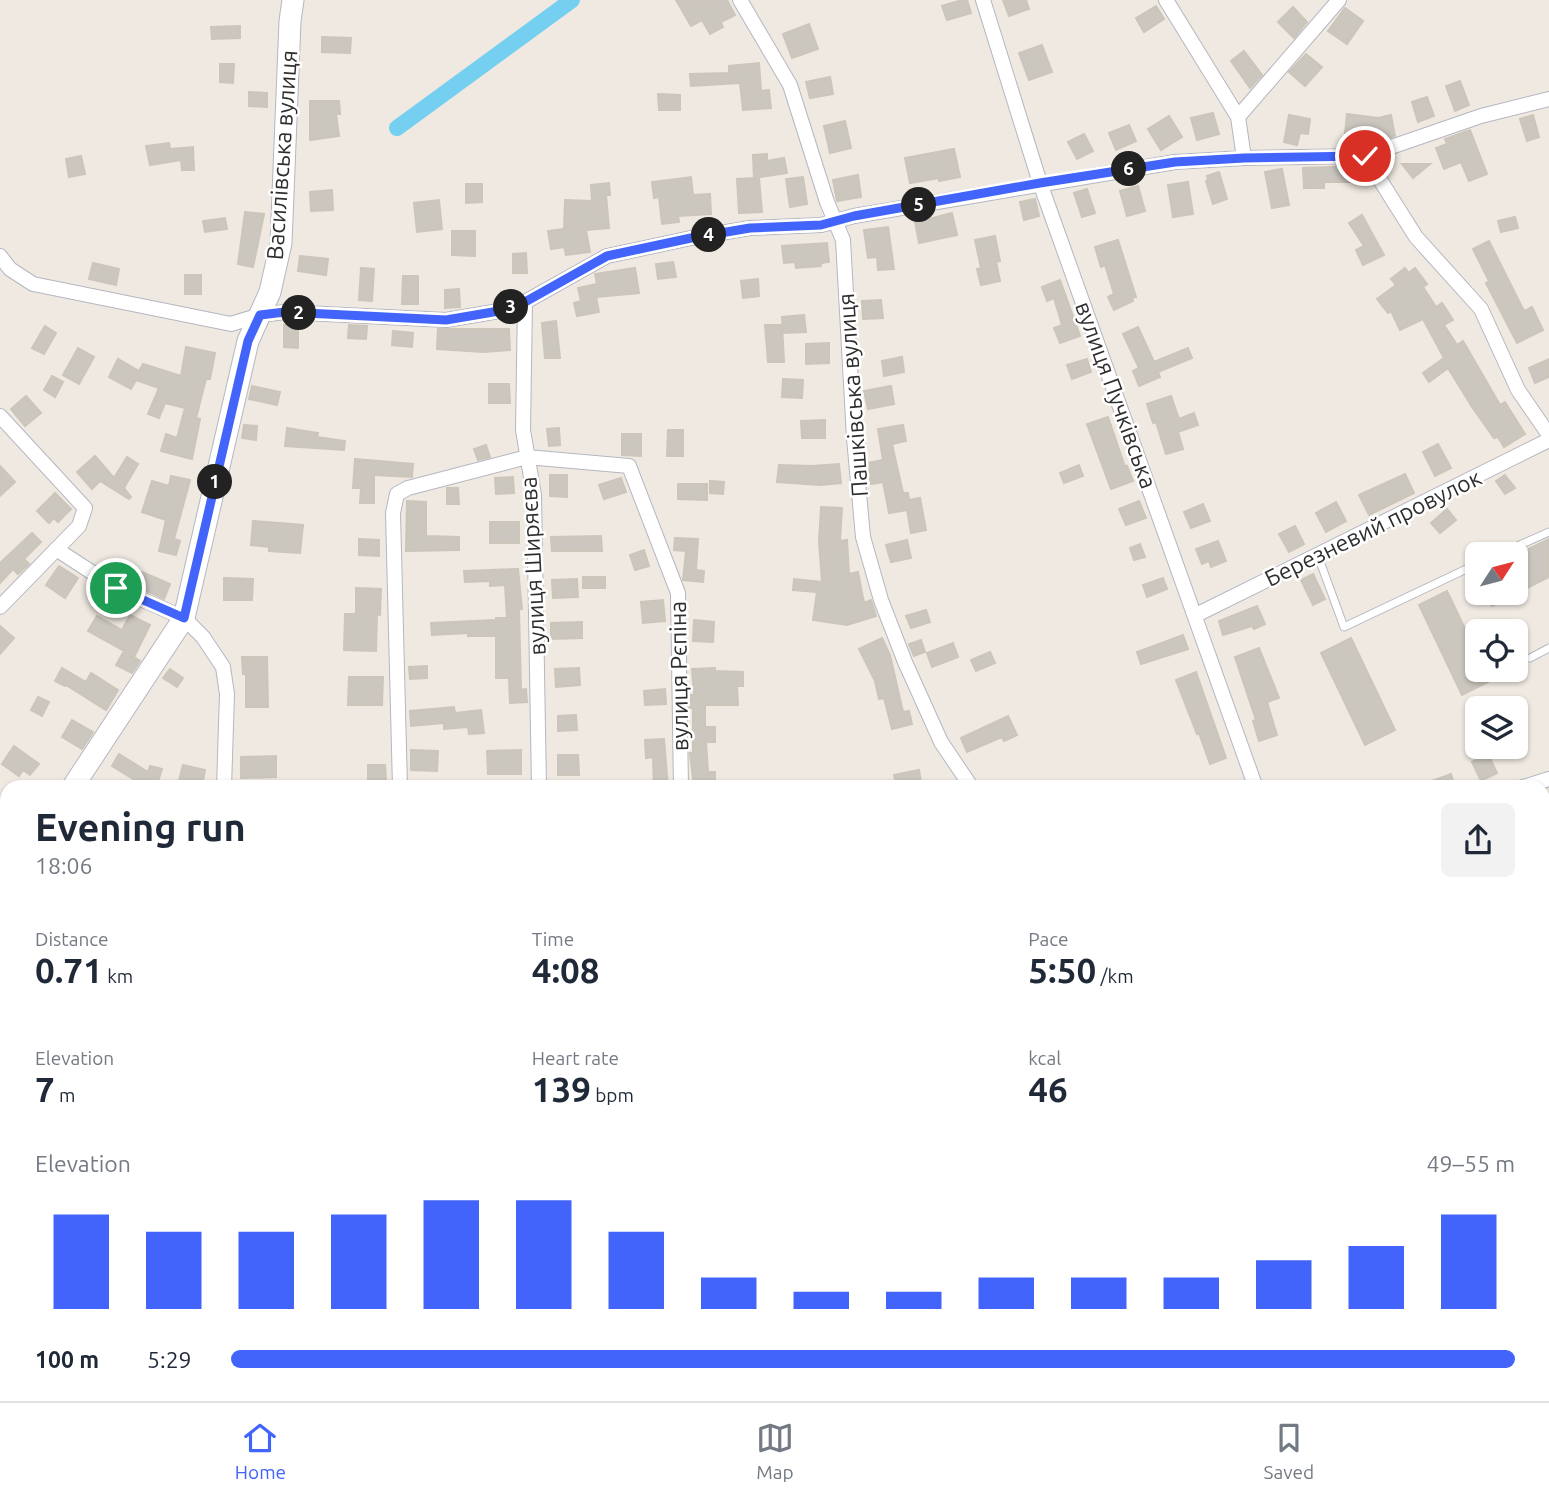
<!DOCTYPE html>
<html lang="en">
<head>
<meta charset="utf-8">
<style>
	:root { --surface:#fff; --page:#f2f2f3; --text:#1f2937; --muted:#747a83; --line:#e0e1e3; --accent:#4264fb }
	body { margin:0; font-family:Ubuntu,sans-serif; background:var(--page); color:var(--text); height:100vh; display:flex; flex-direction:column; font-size:26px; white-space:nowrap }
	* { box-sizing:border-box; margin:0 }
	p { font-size:23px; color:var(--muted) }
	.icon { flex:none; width:38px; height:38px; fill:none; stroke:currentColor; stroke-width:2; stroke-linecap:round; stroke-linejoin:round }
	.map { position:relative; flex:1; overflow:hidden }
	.details { position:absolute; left:0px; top:780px; width:1550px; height:621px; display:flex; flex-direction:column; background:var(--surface); border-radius:21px 21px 0 0; box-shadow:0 2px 5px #0004 }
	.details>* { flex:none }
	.needle { width:46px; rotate:54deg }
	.tools { position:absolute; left:1465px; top:542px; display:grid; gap:14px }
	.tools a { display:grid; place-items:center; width:63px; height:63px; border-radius:10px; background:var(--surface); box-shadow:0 2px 5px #0004; font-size:35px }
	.pin { position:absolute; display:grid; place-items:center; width:60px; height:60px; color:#fff; margin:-30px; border:4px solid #fff; border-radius:50%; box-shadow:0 2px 7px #0007 }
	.km { position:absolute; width:35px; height:35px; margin:-18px; border-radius:50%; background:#222; color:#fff; font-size:19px; line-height:35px; text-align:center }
	.round { display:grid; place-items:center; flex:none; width:74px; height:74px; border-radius:10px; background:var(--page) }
	.overview { display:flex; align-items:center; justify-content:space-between; height:119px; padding:0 35px }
	h1 { font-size:38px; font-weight:600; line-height:52px }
	.figures { display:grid; grid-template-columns:repeat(3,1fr); gap:10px; height:119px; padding:7px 35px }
	.figures div { display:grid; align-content:center }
	.figures b { font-size:35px; font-weight:600 }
	.figures small { font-size:19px; font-weight:400 }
	.figures p { font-size:19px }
	.chart { height:196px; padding:14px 35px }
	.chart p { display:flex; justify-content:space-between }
	.chart svg { width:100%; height:126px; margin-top:7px; stroke:var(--accent); stroke-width:6 }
	ul { padding:0 35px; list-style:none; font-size:23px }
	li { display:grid; grid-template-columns:112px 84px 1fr; align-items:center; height:52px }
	li i { height:18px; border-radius:9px; background:var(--accent) }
	.menu { display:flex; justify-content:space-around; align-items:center; height:98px; border-top:2px solid var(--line); background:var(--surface); font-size:19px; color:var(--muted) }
	.menu a { display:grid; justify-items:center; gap:4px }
	.menu .on { color:var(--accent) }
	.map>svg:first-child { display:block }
	.garden { fill:#b6e59e }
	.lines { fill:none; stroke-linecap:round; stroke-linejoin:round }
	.canal { stroke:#75cff0; stroke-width:16 }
	.building { fill:#cbc7bf; stroke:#cbc5ba; stroke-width:2 }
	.lane-casing { stroke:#b4b7c1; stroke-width:9 }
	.street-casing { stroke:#b4b7c1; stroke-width:16 }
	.secondary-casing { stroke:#b4b7c1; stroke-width:23 }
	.path { stroke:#c9c9c9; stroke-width:2.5; stroke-dasharray:5 3.5; stroke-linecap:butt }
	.lane { stroke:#fff; stroke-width:7 }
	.street { stroke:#fff; stroke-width:14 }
	.secondary { stroke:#fff; stroke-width:21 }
	.rail-casing { stroke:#a3a6b8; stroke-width:7 }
	.rail { stroke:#fff; stroke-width:4.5; stroke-dasharray:13; stroke-linecap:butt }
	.route-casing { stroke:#fff; stroke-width:14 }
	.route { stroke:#4264fb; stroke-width:9 }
	.labels { text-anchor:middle; stroke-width:5; stroke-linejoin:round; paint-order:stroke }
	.street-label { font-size:23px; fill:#2e2e2e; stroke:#fff }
</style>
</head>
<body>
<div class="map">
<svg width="1549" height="1401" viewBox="0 0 1549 1401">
	<rect width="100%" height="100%" fill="#efe9e1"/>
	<path class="garden" d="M7 1168V1395H133L132 1401H0V1184Z"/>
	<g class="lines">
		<path class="canal" d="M397 128 572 0"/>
	</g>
	<path class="building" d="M676 0H727L735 15 721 22 723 27 710 34 702 20 691 26Z
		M962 0H967L971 13 947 20 942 6Z
		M1003 0H1026L1029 9 1009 16Z
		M1156 6 1164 19 1144 32 1136 18Z
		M1293 7 1307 22 1294 38 1278 22Z
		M1345 8 1363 21 1347 44 1328 31Z
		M809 24 818 49 792 58 783 34Z
		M240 26V38L212 39 211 27Z
		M322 37 351 38 350 53 322 52Z
		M1042 45 1052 72 1029 80 1019 53Z
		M1244 51 1262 75 1250 88 1231 61Z
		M1306 54 1322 67 1305 86 1289 72Z
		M759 63 761 91 769 90 771 108 743 110 740 83 691 86 690 74 729 73V66Z
		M220 64H234L233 83 220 82Z
		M830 77 833 94 810 98 806 82Z
		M1460 81 1469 105 1455 111 1446 86Z
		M249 92 267 93V107L249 106Z
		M658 94 680 95V110H659Z
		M1427 97 1434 116 1418 122 1412 102Z
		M310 101H339L340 114H336L339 136 310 140Z
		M1213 113 1219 134 1197 140 1191 118Z
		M1347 114 1378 118 1391 115 1395 136 1360 145 1344 143Z
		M1289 115 1310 119 1308 134 1300 133 1297 145 1284 142Z
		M1533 115 1539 137 1527 141 1520 119Z
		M1169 116 1182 137 1161 150 1148 129Z
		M845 121 851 148 830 153 824 126Z
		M1129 125 1136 141 1116 150 1109 133Z
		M1470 130 1487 174 1469 181 1461 162 1444 169 1436 148 1447 144 1445 139Z
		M1084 134 1093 151 1077 159 1068 142Z
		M169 143 170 149 193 147 194 170H182L181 160 150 165 146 146Z
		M954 149 960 177 939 181V178L910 183 905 158Z
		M767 154V161L784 158 787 173 754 178H759L762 212 739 213 737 179 754 178 753 155Z
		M81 156 85 174 69 177 66 159Z
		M1402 164H1430L1413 178Z
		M1360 166 1365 173V182H1324V188H1304L1303 168Z
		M1282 169 1289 205 1272 208 1265 172Z
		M1219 172 1227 199 1213 204 1206 181 1208 180 1207 176Z
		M858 175 861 197 837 201 833 180Z
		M691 177 693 195 710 194 711 214 678 216 679 222 662 224 659 197 654 198 652 182Z
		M803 177 807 204 790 207 786 179Z
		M1188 182 1193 214 1173 217 1168 185Z
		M609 183 610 195H606L609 228 586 230 590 252 566 255 564 247 551 249 548 231 564 229 565 200 592 201 591 185Z
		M466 184H482V202L466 203Z
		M1138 186 1145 211 1127 216 1120 191Z
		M1087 189 1095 213 1082 217 1074 193Z
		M332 190 333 210 311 211 310 192Z
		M1035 199 1039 216 1024 220 1020 202Z
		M439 200 442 229 417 232 414 203Z
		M245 212 264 214 253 267 238 264Z
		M928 213 929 219 952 213 957 235 919 243 914 216Z
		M1362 215 1384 255 1363 265 1356 250 1364 246 1349 223Z
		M1515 217 1518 228 1501 232 1498 221Z
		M225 218 227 229 205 232 203 221Z
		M888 227 894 269 878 270 877 257 868 258 864 230Z
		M452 231H475V256L452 255Z
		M995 236 1000 261 996 262 1000 281 981 285 977 269 981 268 975 240Z
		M1118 240 1136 297 1132 298 1133 301 1114 310 1108 297 1114 294 1105 265 1101 267 1095 247Z
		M1489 241 1524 311 1532 307 1543 330 1517 343 1486 283 1489 281 1473 249Z
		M827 243 829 262 821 263V266L796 268 795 262 784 263 782 246Z
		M526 253 527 273H513V254Z
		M300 256 328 259 326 275 298 271Z
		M673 262 676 277 658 279 656 264Z
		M93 263 119 269 116 285 89 279Z
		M361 268 374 269 372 301 359 300Z
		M635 268 639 293 596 297 599 312 577 316 574 303 581 301 578 288 597 284 595 274Z
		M1405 268 1409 273 1415 268 1427 284 1423 287 1436 307 1442 303 1453 320 1444 325 1457 345 1463 341 1500 405 1505 402 1525 434 1504 447 1498 437 1494 438 1472 407 1448 368 1429 382 1423 373 1444 358 1423 319 1400 330 1391 311 1388 313 1377 299 1396 285 1391 279Z
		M185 275H201V294H185Z
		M403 276H418V304H402Z
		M758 279 759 296 743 298 741 281Z
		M1060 280 1080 336 1060 343 1054 328 1062 325 1054 298 1047 301 1042 287Z
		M459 289 460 307 445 308V290Z
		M881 300 883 318 863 319 862 301Z
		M804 315 806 332 783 333 782 317Z
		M556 321 560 358H545L542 323Z
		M284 325H298V348L284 347Z
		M349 325 367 326 366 339 348 338Z
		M765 325H782L784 362H768Z
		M45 326 56 333 44 354 32 348Z
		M1138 327 1154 362 1188 348 1192 358 1158 372 1160 377 1139 386 1133 371 1139 368 1123 334Z
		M438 329H509L510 350 484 352 437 349Z
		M393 331 413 333 412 347 392 345Z
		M829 343V363L806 364V344Z
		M186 347 215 353 210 379H206L196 418 200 419 192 459 161 451 166 434 177 438 185 408 165 403 159 418 148 414 159 388 136 380 131 389 109 377 118 359 139 371 143 364 181 376Z
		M78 348 94 357 79 384 63 375Z
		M902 357 904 372 884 376 882 361Z
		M1087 359 1091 372 1072 379 1067 365Z
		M1549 359V377L1535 383 1529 368Z
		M52 376 63 382 55 397 44 390Z
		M783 379 803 380 802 398 782 397Z
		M489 384H509L510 403H489Z
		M252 386 280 392 277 405 249 399Z
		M891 386 894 404 868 409 864 391Z
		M26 396 41 413 25 426 11 409Z
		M1171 396 1179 419 1194 413 1198 425 1178 432 1183 449 1166 454 1156 422 1153 423 1147 404Z
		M1108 417 1125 467 1127 466 1133 481 1111 489 1087 424Z
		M825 420V438H802L801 421Z
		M244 425 257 426 256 440 242 438Z
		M903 425 906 441 892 444 903 493H908L909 500 920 498 926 530 911 533 907 510 889 513 883 482 871 484 867 463 883 460 878 429Z
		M287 428 318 433 317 437 345 441 344 450 285 446Z
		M559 428 560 445 549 446 547 429Z
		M668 430H683V456H667Z
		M622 434H641V456L622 455Z
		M1438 444 1451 468 1435 476 1423 452Z
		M486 445 490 457 478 460 474 449Z
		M95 456 114 478 127 457 138 464 124 488 131 497 129 499 100 481 92 489 77 472Z
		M355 459 413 464 412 477 374 475V503H360L361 488H353Z
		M839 464 841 483 820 485 777 482 779 465 812 466Z
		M1079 465 1083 476 1064 483 1060 473Z
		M0 466 15 482 0 496Z
		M1405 474 1414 493 1369 515 1359 495Z
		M550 475H567V497L550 496Z
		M1505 475 1515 488 1505 494 1496 481Z
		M171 476 190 480 174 539 180 541 176 555 159 551 166 520 142 512 152 481 169 486Z
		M513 477 514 493 496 494 495 478Z
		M621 478 626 492 604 499 599 485Z
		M710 481 724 482 723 494 710 493Z
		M678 484H707V500L678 499Z
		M447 488H458L459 504H447Z
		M55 493 71 509 58 522 54 518 49 523 37 511Z
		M407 501 426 502V536L459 537V550L406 551Z
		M1139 501 1146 518 1126 525 1119 509Z
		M1336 502 1346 521 1326 532 1316 513Z
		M1203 504 1210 521 1191 528 1184 512Z
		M821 507 842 508 840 541 847 540 849 574 858 572 864 603 871 600 876 616 847 625 813 620 817 592 793 590 794 579 822 582 819 542Z
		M1447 509 1456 520 1440 533 1431 523Z
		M253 521 303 525 300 553 269 551V547L251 545Z
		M490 522H519V543H490Z
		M1295 526 1304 544 1289 552 1279 534Z
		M32 533 41 542 24 559 29 564 18 574 13 569 0 583V563Z
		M601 536 602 551H552L551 537Z
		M675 538 698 539 696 570 704 571 703 582 683 580 686 551 674 550Z
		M359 539 379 540V556L359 555Z
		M1549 539V577L1492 606 1485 593H1516V555Z
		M907 540 911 558 891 562 886 545Z
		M1218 541 1226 561 1211 567 1209 561 1202 564 1196 549Z
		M1140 544 1145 557 1134 560 1130 548Z
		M644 550 649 566 635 570 630 555Z
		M59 566 78 578 65 598 46 585Z
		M518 569 522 609H519L521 690 526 689 527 702 510 703 509 678H496V636H468V633L432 635 431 623 496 620V618H507L505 585 490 586V581L465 582 464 571Z
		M142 572 170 584 164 599 136 586Z
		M1313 574 1325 599 1313 605 1301 580Z
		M583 577H605V588H583Z
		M224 578 253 579 252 600H224Z
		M1163 578 1167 589 1147 597 1143 585Z
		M577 579 578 597 553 598 552 580Z
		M356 588 381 589 380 615 377 614 376 651 344 650 345 614H356Z
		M1447 591 1477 654V670H1485L1490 681 1462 695 1419 605Z
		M663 600 665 621 643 623 641 602Z
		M1257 606 1265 624 1254 629 1252 626 1223 635 1219 621Z
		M926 610 930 622 911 628 906 616Z
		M130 615 150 625 134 657 140 661 132 673 116 665 124 651 88 631 97 616 122 630Z
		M694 620 714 622 713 642 693 641Z
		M582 622V638L551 639V623Z
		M0 626 14 638 0 654Z
		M1183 635 1188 649 1141 664 1137 652Z
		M882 638 890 655 903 712 909 711 912 724 892 729 884 698 879 699 875 681 859 649Z
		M1351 638 1395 730 1365 745 1321 653Z
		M921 640 925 652 914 656 909 644Z
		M953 643 958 657 932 667 927 653Z
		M1259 648 1279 698 1267 702 1277 735 1259 741 1253 721 1256 720 1235 657Z
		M990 652 995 663 976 671 971 660Z
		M242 657H267L268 707H246V674H243Z
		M427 666V678L410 679 409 667Z
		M62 668 86 682 91 673 118 690 106 710 66 685 65 686 55 681Z
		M579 668 580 685 556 687 555 669Z
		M715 668V671L743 672V686H737L738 705H705V727H715V742H706L708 772H715V786L694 787 690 753H693V708H689V695H694L692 669Z
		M170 669 183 678 177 687 163 678Z
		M1196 672 1226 758 1210 764 1199 733 1197 734 1176 680Z
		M349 677H383L382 705H348Z
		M665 689 666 704 645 705 644 691Z
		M38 697 49 702 42 716 31 710Z
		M454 707 455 713 481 710 484 733 469 734 468 727 444 729V723L411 726 410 711Z
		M576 715 577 730 558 731V716Z
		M1008 716 1017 735 1004 741 1002 737 967 752 961 738Z
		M72 720 93 732 82 749 62 737Z
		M664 739 668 788H654L653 757 646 758 645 740Z
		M14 746 39 764 30 775 23 770 19 776 2 764Z
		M411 750 438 751 437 771 411 770Z
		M521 750V774H488L487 751Z
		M119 754 148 772 150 766 162 769 156 788H148L112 766Z
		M1488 754 1497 773 1481 781 1472 762Z
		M558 755H578L579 775H558Z
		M276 756V777L241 778V757Z
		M183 765 205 770 202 786 179 781Z
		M368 765H385L386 781 368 782Z
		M919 770 922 788H897L894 775Z
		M1451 774 1455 788H1419L1418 786Z"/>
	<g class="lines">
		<defs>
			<path id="lane" d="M1497 555 1549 532
				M1318 556 1344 627 1477 564
				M1530 658 1549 648"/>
			<path id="street" d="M740 0 790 85 827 202 843 240 854 438 863 537 881 600 905 662 941 742 972 788
				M983 0 1040 183 1256 788
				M1166 0 1238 117 1244 158
				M1238 117 1339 0
				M1365 156 1416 237 1481 309 1518 390 1549 435
				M0 256 10 269 33 284 231 324 260 315 285 312 446 320 499 311 525 302 607 256 691 238 750 228 821 225 854 216 1175 162 1244 158 1365 156 1481 116 1549 99
				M525 302 523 430 534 495 539 788
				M0 416 85 508 79 526 0 607
				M56 549 116 588 184 618 203 637 223 667 227 694 224 788
				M1196 615 1549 440
				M400 788 393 513 397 494 408 488 527 457 629 466 678 593 681 788
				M1520 788 1549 779
				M0 1107 7 1108
				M1544 1366 1549 1364
				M221 1395 222 1401
				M418 1395V1401
				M560 1395V1401
				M1506 1395 1508 1401
				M724 1401V1395
				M883 1401V1395
				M1151 1401V1395
				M1365 1401 1374 1395"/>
			<path id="secondary" d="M72 788 184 618 248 341 270 292 281 243 290 21 293 0
				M0 867 7 861"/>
		</defs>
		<use href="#lane" class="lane-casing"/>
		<use href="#street" class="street-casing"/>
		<use href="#secondary" class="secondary-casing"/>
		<path class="path" d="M1544 1163 1549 1158"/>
		<use href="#lane" class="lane"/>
		<use href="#street" class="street"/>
		<use href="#secondary" class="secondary"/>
		<defs>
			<path id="rail" d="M1544 1190 1549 1185
				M1336 1401 1342 1395"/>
		</defs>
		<use href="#rail" class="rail-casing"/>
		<use href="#rail" class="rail"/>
	</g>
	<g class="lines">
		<defs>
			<path id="route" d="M116 588 184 618 248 341 260 315 285 312 446 320 499 311 525 302 607 256 691 238 750 228 821 225 854 216 1040 183 1175 162 1244 158 1365 156"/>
		</defs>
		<use href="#route" class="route-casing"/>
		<use href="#route" class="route"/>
	</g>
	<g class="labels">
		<g class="street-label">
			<text transform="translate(282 155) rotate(-86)" y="8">Василівська вулиця</text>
			<text transform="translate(853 395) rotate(-94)" y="8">Пашківська вулиця</text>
			<text transform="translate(1116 395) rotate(70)" y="8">вулиця Пучківська</text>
			<text transform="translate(1373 528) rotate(-26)" y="8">Березневий провулок</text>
			<text transform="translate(533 566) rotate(-93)" y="8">вулиця Ширяєва</text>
			<text transform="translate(679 676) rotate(-91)" y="8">вулиця Рєпіна</text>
		</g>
	</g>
</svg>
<div class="tools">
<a><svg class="needle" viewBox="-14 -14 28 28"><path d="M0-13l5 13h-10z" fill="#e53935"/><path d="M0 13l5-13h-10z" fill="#747a83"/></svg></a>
<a><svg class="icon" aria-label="locate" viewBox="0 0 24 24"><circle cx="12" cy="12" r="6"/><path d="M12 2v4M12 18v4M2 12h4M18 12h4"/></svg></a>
<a><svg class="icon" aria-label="layers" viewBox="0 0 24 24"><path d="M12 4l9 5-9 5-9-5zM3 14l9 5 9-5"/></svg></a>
</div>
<div class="pin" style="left:116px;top:588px;background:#1e9e55"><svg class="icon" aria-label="arrive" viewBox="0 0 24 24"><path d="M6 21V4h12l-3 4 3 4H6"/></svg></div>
<div class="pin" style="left:1365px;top:156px;background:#d93025"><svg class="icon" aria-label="check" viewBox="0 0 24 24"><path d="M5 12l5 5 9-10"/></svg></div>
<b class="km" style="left:215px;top:482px">1</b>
<b class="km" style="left:299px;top:313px">2</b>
<b class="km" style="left:511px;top:307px">3</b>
<b class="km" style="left:709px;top:235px">4</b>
<b class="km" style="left:919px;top:205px">5</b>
<b class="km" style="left:1129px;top:169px">6</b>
<section class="details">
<div class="overview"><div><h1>Evening run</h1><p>18:06</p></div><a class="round"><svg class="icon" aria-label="share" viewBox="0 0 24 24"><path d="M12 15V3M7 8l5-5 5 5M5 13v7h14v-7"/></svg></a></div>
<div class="figures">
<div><p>Distance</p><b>0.71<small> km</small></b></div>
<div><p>Time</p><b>4:08</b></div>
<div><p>Pace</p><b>5:50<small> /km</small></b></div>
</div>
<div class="figures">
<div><p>Elevation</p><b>7<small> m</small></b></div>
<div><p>Heart rate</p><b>139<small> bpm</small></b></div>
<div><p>kcal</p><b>46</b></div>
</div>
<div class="chart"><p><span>Elevation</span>49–55 m</p>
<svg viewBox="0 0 160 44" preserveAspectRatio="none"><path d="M5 44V11M15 44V17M25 44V17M35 44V11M45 44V6M55 44V6M65 44V17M75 44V33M85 44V38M95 44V38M105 44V33M115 44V33M125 44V33M135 44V27M145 44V22M155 44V11"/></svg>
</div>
<ul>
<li><b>100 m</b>5:29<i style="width:100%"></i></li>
</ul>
</section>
</div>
<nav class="menu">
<a class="on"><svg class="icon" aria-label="home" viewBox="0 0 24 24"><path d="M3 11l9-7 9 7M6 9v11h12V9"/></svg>Home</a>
<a><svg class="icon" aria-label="map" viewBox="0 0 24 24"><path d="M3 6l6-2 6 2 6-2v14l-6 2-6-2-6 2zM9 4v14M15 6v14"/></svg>Map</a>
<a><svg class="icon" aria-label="saved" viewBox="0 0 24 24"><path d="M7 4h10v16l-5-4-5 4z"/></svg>Saved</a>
</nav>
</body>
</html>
